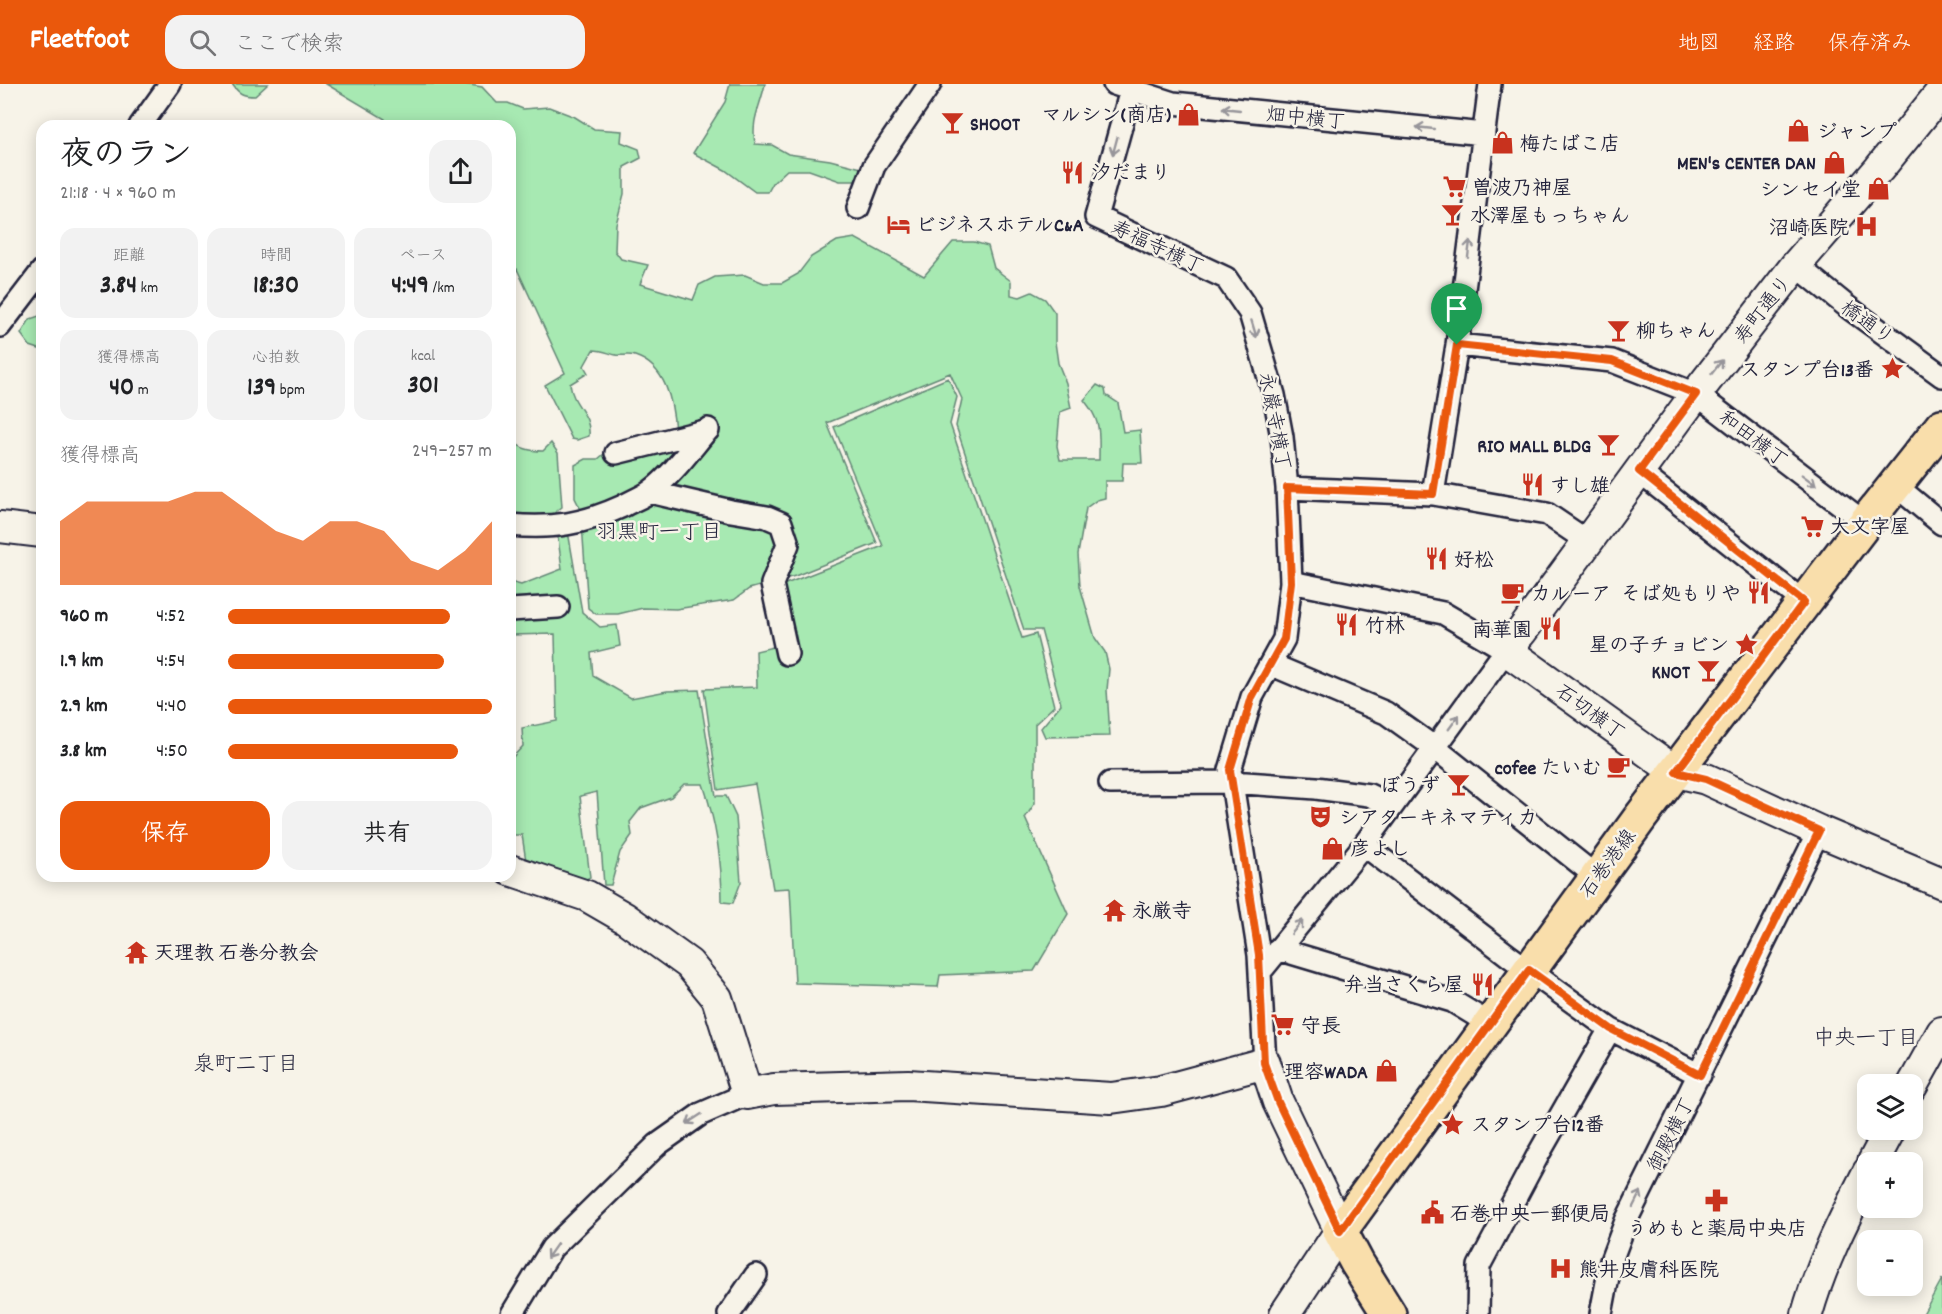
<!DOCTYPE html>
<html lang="ja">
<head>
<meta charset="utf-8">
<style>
	:root { --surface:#fff; --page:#f2f2f2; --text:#202124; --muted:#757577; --accent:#ea580c }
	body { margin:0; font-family:Dekko,"Klee One",sans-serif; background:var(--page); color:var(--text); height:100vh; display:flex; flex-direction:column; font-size:22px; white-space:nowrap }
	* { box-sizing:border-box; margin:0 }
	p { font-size:20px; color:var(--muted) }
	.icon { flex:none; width:33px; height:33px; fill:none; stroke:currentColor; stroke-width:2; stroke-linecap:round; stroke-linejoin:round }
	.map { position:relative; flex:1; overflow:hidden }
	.drawer { position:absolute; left:36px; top:36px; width:480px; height:762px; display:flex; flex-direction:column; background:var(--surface); border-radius:18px; box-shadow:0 3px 15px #0003 }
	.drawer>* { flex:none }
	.tools { position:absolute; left:1857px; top:990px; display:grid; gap:12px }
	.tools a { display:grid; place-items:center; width:66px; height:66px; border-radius:12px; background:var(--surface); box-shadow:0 3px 15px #0003; font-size:30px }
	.pin { position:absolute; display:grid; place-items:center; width:51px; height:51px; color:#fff; margin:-62px -26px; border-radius:50% 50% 50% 0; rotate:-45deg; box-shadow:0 0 6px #0007 }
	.pin .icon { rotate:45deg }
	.round { display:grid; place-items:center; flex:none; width:63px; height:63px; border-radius:18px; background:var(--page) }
	.summary { display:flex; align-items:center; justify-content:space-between; height:102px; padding:0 24px }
	h1 { font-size:33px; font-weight:800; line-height:45px }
	.stats { display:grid; grid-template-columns:repeat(3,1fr); gap:9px; height:102px; padding:6px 24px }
	.stats div { display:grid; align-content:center; border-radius:15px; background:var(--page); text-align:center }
	.stats b { font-size:26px; font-weight:800 }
	.stats small { font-size:16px; font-weight:400 }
	.stats p { font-size:16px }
	.chart { height:168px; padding:12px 24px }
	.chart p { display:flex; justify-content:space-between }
	.chart svg { width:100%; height:108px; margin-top:6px; fill:var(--accent); opacity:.7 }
	.action { display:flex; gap:12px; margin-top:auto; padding:12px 24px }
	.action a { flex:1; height:69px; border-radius:18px; background:var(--accent); color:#fff; font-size:24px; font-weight:800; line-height:69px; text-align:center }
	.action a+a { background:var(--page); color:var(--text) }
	ul { padding:0 24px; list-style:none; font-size:20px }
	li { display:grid; grid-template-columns:96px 72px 1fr; align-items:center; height:45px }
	li i { height:15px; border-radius:8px; background:var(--accent) }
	header { display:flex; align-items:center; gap:36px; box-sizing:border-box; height:84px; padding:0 30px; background:var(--accent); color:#fff }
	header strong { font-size:28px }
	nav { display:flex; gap:33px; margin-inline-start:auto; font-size:21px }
	.search { width:420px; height:54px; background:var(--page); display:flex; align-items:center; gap:15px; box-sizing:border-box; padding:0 21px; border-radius:18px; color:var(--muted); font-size:22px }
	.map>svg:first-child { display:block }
	.green { fill:#a7e9b2; stroke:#648676; stroke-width:1.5 }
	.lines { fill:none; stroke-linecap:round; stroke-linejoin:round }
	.street-casing { stroke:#22223b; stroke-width:26 }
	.secondary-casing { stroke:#22223b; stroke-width:34 }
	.primary-casing { stroke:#22223b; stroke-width:38 }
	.street { stroke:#f7f3e8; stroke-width:21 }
	.secondary { stroke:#f7f3e8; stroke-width:30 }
	.primary { stroke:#f9deab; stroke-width:33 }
	.oneway { stroke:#97959a }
	.route-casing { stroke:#fff; stroke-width:12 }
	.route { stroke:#ea580c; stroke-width:8 }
	.labels { text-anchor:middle; stroke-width:5; stroke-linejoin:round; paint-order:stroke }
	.poi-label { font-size:20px; font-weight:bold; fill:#22223b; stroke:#f7f3e8; text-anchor:start }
	.street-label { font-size:20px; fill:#22223b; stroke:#f7f3e8 }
	.neighbourhood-label { font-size:21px; fill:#22223b; stroke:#f7f3e8 }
</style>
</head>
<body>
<header>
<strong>Fleetfoot</strong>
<div class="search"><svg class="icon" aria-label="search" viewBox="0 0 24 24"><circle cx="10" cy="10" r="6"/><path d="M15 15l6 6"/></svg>ここで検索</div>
<nav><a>地図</a><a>経路</a><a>保存済み</a></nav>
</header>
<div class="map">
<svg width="1942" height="1230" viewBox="0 0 1942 1230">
	<rect width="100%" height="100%" fill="#f7f3e8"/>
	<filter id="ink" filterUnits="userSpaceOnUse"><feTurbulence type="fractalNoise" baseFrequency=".0167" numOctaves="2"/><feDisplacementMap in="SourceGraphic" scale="12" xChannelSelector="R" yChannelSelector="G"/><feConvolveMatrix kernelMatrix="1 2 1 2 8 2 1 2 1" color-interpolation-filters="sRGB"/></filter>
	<g filter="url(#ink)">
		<path class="green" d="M232 0H268L255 12C243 12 239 10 232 0Z
			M326 0H464L482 3 497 19H508L523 25 549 23 575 33 594 45 622 47 621 58 639 65 641 74 624 83V110L616 140 615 167 621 175 648 181 640 200 693 216 699 201 715 193 745 191 764 199H782L798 190 811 173 837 157 855 154 924 192 953 158H974L988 162 994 184 1011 197V211L1020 213 1032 208 1045 215 1055 229V258L1058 279 1066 299 1071 324 1060 328 1057 362 1060 376H1099C1099 348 1102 338 1084 316L1097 301 1105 305 1106 311 1118 319 1123 348 1140 346 1142 379H1123L1122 397H1105V414L1097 416 1086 424 1078 470 1080 502 1095 554 1105 568 1109 585 1107 606 1110 652 1045 653 1041 644 1061 620 1041 546H1024L956 342 962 315 950 289 827 339 877 459 795 492 749 505 734 516 676 525 643 524 618 530H596L588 524 581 426 575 414V381L586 375H598L616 360 675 347C673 318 666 282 635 272 629 270 622 272 616 271 608 269 602 266 593 266L584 282 588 289 570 300C573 323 591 328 589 352L577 356 572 355 545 301 565 289 517 185 510 188V42H382L385 35Z
			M730 0H765C760 24 751 34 755 60L772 61 788 70 830 76 865 85 856 97H840L809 86H787L773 99 768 108H755L725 86 693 69 725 18Z
			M39 232 42 233V266L30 262 21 250 30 235Z
			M948 294 957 313 950 340 1022 554 1036 550 1054 622 1035 640V719L1025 734 1068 830 1034 887 940 891 938 903 795 899 790 804 773 805 755 700 718 706 704 605 757 603 756 567 794 558 783 501 883 462 834 343Z
			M510 355C521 365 529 367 543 367L551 359 558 369 562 423 552 431H510Z
			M564 446 569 453 582 528 600 543 617 541 620 562 591 569 593 592 631 614 667 607 699 606 716 712H726L736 733 741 798 733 819 722 818C722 778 716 738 703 700H684L671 713 641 724 630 738 632 751 620 768 611 801H604L597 708 580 712 590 793 585 796 526 777 522 751H513L512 770H510V676L523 662 522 644 557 637 555 550 510 551V498L521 501 562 485 558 454Z
			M1942 1195V1230H1923Z"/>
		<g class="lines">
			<defs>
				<path id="street" d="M1114 0 1173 19 1484 50
					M1131 6 1096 133 1226 194 1250 229 1274 311 1282 353 1287 404 1291 498 1284 555 1252 613 1230 686 1259 871 1265 979
					M140 42 170 0
					M858 124 874 82 930 0
					M1796 181 1849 224 1942 292
					M0 242 42 187
					M1457 261 1612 277 1696 310 1865 439
					M616 369 708 346
					M1639 388 1804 518
					M1895 401 1942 440
					M1287 404 1433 410 1547 430 1587 457
					M650 408 731 427 767 433 781 439 788 460 772 500 787 570
					M1433 410 1457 261 1490 0
					M510 441C553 445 584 440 623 422 632 417 643 413 651 407 673 390 690 366 708 345
					M510 526 558 523
					M1270 580 1386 629 1435 664 1597 793
					M1110 699 1231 698 1316 704 1369 711 1392 722
					M1364 761 1509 872 1610 945 1700 991
					M1278 865 1452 917 1490 940
					M1260 888 1364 761 1506 566 1443 529 1291 498
					M512 1230 552 1164 657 1061 701 1030 747 1010
					M729 1230 756 1191
					M1478 1230 1479 1182 1538 1071 1610 945
					M1601 1230 1611 1177 1626 1137 1819 747"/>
				<path id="secondary" d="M1942 7 1879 85 1796 181 1696 310 1522 547 1506 566 1676 688 1706 695 1819 747 1942 799
					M0 443 42 448
					M510 786 587 812 625 834 689 880 717 914 747 1010 774 1005 908 1001 1111 1014 1161 1007 1265 979 1278 1018 1340 1147 1285 1230
					M1912 1002 1942 948
					M1873 1078 1890 1046
					M1807 1230C1821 1180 1844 1135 1868 1088"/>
				<path id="primary" d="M1389 1230 1357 1179 1340 1147 1640 734 1865 439 1942 342"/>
			</defs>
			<use href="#street" class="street-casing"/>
			<use href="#secondary" class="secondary-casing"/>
			<use href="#primary" class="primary-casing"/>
			<use href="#street" class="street"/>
			<use href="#secondary" class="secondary"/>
			<use href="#primary" class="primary"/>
		</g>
		<defs><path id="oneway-shaft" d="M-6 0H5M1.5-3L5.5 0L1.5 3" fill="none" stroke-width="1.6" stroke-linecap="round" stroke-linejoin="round" transform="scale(1.5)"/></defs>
		<g class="oneway">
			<use href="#oneway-shaft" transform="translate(1231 25) rotate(-174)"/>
			<use href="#oneway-shaft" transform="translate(1425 44) rotate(-174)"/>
			<use href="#oneway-shaft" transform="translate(1115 62) rotate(105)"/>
			<use href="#oneway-shaft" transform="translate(1469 165) rotate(-83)"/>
			<use href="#oneway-shaft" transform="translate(1254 245) rotate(73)"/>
			<use href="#oneway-shaft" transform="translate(1717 283) rotate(-52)"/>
			<use href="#oneway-shaft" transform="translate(1809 396) rotate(37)"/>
			<use href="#oneway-shaft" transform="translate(1454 638) rotate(-54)"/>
			<use href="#oneway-shaft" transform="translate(1297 843) rotate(-51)"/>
			<use href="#oneway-shaft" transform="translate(694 1035) rotate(147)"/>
			<use href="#oneway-shaft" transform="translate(1637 1115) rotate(-63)"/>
			<use href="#oneway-shaft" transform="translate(552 1167) rotate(125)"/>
		</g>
	</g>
	<g class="lines" filter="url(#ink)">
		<defs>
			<path id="route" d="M1457 261 1612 277 1696 310 1639 387 1804 518 1676 688 1706 695 1819 747 1700 991 1611 945 1529 886 1340 1147 1278 1018 1264 979 1259 871 1230 686 1252 613 1284 555 1291 498 1287 404 1433 410Z"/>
		</defs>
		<use href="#route" class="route-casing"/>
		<use href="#route" class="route"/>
	</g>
	<defs>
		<symbol id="shop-bare" viewBox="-9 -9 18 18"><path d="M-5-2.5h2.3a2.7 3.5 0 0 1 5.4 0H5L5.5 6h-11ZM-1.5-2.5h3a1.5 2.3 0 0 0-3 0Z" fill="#c8321e" stroke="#f7f3e8" stroke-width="2.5" paint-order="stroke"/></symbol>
		<symbol id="bar-bare" viewBox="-9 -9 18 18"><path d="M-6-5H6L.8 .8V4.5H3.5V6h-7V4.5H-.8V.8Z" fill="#c8321e" stroke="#f7f3e8" stroke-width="2.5" paint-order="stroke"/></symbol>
		<symbol id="restaurant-bare" viewBox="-9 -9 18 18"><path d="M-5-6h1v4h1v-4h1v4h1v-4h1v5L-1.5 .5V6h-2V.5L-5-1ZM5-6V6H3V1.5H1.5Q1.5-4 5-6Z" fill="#c8321e" stroke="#f7f3e8" stroke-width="2.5" paint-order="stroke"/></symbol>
		<symbol id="supermarket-bare" viewBox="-9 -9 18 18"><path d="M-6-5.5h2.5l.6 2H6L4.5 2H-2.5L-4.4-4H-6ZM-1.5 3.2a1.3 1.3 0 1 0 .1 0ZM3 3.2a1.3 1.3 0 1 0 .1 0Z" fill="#c8321e" stroke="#f7f3e8" stroke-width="2.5" paint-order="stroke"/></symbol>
		<symbol id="hotel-bare" viewBox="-9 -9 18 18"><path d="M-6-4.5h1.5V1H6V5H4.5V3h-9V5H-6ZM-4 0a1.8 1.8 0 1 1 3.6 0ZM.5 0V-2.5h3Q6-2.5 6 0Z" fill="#c8321e" stroke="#f7f3e8" stroke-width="2.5" paint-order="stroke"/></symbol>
		<symbol id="hospital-bare" viewBox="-9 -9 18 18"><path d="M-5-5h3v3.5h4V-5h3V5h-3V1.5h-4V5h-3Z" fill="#c8321e" stroke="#f7f3e8" stroke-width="2.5" paint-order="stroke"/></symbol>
		<symbol id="sight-bare" viewBox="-9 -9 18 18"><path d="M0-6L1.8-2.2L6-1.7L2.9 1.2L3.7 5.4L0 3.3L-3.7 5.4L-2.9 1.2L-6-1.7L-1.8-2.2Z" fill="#c8321e" stroke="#f7f3e8" stroke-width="2.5" paint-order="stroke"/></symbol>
		<symbol id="cafe-bare" viewBox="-9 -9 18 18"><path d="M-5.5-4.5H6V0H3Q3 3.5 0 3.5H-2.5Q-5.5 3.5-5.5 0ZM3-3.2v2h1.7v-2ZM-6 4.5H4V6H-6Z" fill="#c8321e" stroke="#f7f3e8" stroke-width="2.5" paint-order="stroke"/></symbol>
		<symbol id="theatre-bare" viewBox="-9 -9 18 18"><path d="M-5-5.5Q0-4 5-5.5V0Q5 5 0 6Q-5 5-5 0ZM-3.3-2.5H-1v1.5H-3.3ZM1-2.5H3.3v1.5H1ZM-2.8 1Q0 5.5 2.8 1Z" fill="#c8321e" stroke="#f7f3e8" stroke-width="2.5" paint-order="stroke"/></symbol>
		<symbol id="temple-bare" viewBox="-9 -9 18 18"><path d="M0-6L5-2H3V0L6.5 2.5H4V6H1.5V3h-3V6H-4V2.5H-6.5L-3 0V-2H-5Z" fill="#c8321e" stroke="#f7f3e8" stroke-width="2.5" paint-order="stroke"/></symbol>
		<symbol id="pharmacy-bare" viewBox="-9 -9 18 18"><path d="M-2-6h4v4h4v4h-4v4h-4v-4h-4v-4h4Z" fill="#c8321e" stroke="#f7f3e8" stroke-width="2.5" paint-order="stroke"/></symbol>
		<symbol id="civic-bare" viewBox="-9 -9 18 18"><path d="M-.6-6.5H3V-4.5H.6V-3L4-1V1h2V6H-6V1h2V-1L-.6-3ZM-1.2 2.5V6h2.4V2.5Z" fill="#c8321e" stroke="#f7f3e8" stroke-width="2.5" paint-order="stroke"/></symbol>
	</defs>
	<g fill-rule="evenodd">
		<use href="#shop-bare" x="1172" y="14" width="33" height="33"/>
		<use href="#bar-bare" x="936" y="22" width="33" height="33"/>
		<use href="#shop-bare" x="1782" y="30" width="33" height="33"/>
		<use href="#shop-bare" x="1486" y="42" width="33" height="33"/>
		<use href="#shop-bare" x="1818" y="62" width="33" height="33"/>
		<use href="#restaurant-bare" x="1056" y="72" width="33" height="33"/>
		<use href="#supermarket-bare" x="1438" y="86" width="33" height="33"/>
		<use href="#shop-bare" x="1862" y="88" width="33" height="33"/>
		<use href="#bar-bare" x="1436" y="114" width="33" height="33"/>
		<use href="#hotel-bare" x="882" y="124" width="33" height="33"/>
		<use href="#hospital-bare" x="1850" y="126" width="33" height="33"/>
		<use href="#bar-bare" x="1602" y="230" width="33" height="33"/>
		<use href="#sight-bare" x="1876" y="268" width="33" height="33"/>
		<use href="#bar-bare" x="1592" y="344" width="33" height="33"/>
		<use href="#restaurant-bare" x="1516" y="384" width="33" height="33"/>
		<use href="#supermarket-bare" x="1796" y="426" width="33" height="33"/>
		<use href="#restaurant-bare" x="1420" y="458" width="33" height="33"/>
		<use href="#cafe-bare" x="1496" y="492" width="33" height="33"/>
		<use href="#restaurant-bare" x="1742" y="492" width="33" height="33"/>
		<use href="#restaurant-bare" x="1330" y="524" width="33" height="33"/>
		<use href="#restaurant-bare" x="1534" y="528" width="33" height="33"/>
		<use href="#sight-bare" x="1730" y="544" width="33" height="33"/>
		<use href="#bar-bare" x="1692" y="570" width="33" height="33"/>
		<use href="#cafe-bare" x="1602" y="666" width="33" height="33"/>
		<use href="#bar-bare" x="1442" y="684" width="33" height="33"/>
		<use href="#theatre-bare" x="1304" y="716" width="33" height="33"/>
		<use href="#shop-bare" x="1316" y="748" width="33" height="33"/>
		<use href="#temple-bare" x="1098" y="810" width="33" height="33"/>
		<use href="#temple-bare" x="120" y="852" width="33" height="33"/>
		<use href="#restaurant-bare" x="1466" y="884" width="33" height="33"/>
		<use href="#supermarket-bare" x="1266" y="924" width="33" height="33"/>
		<use href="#shop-bare" x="1370" y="970" width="33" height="33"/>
		<use href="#sight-bare" x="1436" y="1024" width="33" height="33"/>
		<use href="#pharmacy-bare" x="1700" y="1100" width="33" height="33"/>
		<use href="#civic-bare" x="1416" y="1112" width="33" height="33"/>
		<use href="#hospital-bare" x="1544" y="1168" width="33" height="33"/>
	</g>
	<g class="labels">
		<g class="poi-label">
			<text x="1171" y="37" text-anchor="end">マルシン(商店)</text>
			<text x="970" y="46">SHOOT</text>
			<text x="1817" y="54">ジャンプ</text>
			<text x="1520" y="66">梅たばこ店</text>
			<text x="1816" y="85" text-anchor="end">MEN's CENTER DAN</text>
			<text x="1091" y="95">汐だまり</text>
			<text x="1472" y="110">曽波乃神屋</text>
			<text x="1861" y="112" text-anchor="end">シンセイ堂</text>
			<text x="1470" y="138">水澤屋もっちゃん</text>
			<text x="916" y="147">ビジネスホテルC&amp;A</text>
			<text x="1849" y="150" text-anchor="end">沼崎医院</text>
			<text x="1636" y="253">柳ちゃん</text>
			<text x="1874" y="292" text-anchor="end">スタンプ台13番</text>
			<text x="1591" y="368" text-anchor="end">RIO MALL BLDG</text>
			<text x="1550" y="408">すし雄</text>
			<text x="1830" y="449">大文字屋</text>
			<text x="1454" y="482">好松</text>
			<text x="1531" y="516">カルーア</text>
			<text x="1741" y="516" text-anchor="end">そば処もりや</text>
			<text x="1365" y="548">竹林</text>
			<text x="1532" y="552" text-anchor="end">南華園</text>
			<text x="1729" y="567" text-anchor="end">星の子チョビン</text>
			<text x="1690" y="594" text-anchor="end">KNOT</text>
			<text x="1601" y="690" text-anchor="end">cofee たいむ</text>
			<text x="1440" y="708" text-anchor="end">ぼうず</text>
			<text x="1339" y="740">シアターキネマティカ</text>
			<text x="1350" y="771">彦よし</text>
			<text x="1132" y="833">永厳寺</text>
			<text x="154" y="875">天理教 石巻分教会</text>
			<text x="1464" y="907" text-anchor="end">弁当さくら屋</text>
			<text x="1301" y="948">守長</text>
			<text x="1368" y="994" text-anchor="end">理容WADA</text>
			<text x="1471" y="1047">スタンプ台12番</text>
			<text x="1450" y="1136">石巻中央一郵便局</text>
			<text x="1717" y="1151" text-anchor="middle">うめもと薬局中央店</text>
			<text x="1579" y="1192">熊井皮膚科医院</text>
		</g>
		<g class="street-label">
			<text transform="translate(1306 33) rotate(6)" y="7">畑中横丁</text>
			<text transform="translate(1158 162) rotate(25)" y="7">寿福寺横丁</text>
			<text transform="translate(1762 225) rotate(-52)" y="7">寿町通り</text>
			<text transform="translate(1868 238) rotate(36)" y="7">橋通り</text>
			<text transform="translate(1276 337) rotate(79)" y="7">永巌寺横丁</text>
			<text transform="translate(1754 354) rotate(37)" y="7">和田横丁</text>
			<text transform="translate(1591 627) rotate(36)" y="7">石切横丁</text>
			<text transform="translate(1607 779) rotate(-54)" y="7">石巻港線</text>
			<text transform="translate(1670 1050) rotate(-63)" y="7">御殿横丁</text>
		</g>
		<g class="neighbourhood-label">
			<text x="659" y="454">羽黒町一丁目</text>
			<text x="1866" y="960">中央一丁目</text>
			<text x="246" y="986">泉町二丁目</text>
		</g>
	</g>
</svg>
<div class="tools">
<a><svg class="icon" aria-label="layers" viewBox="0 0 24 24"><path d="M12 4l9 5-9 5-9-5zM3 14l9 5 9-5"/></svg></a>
<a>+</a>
<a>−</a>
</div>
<div class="pin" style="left:1457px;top:261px;background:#1e9e55"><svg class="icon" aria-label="arrive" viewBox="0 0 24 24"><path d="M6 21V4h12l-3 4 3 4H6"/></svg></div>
<section class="drawer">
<div class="summary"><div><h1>夜のラン</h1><p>21:18 · 4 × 960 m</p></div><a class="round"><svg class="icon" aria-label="share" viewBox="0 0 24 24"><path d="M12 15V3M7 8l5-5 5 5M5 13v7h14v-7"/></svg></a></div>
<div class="stats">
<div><p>距離</p><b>3.84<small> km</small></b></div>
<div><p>時間</p><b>18:30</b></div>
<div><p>ペース</p><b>4:49<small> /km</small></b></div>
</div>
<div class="stats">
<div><p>獲得標高</p><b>40<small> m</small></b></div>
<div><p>心拍数</p><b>139<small> bpm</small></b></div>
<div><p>kcal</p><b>301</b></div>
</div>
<div class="chart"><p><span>獲得標高</span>249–257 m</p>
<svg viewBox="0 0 160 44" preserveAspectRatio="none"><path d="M0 44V18L10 10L20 10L30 10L40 10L50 6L60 6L70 14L80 22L90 26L100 18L110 18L120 22L130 34L140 38L150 30L160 18V44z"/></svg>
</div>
<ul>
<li><b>960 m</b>4:52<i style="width:84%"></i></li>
<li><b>1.9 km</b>4:54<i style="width:82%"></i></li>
<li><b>2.9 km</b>4:40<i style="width:100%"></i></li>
<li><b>3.8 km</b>4:50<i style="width:87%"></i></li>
</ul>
<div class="action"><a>保存</a><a>共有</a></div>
</section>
</div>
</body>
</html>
